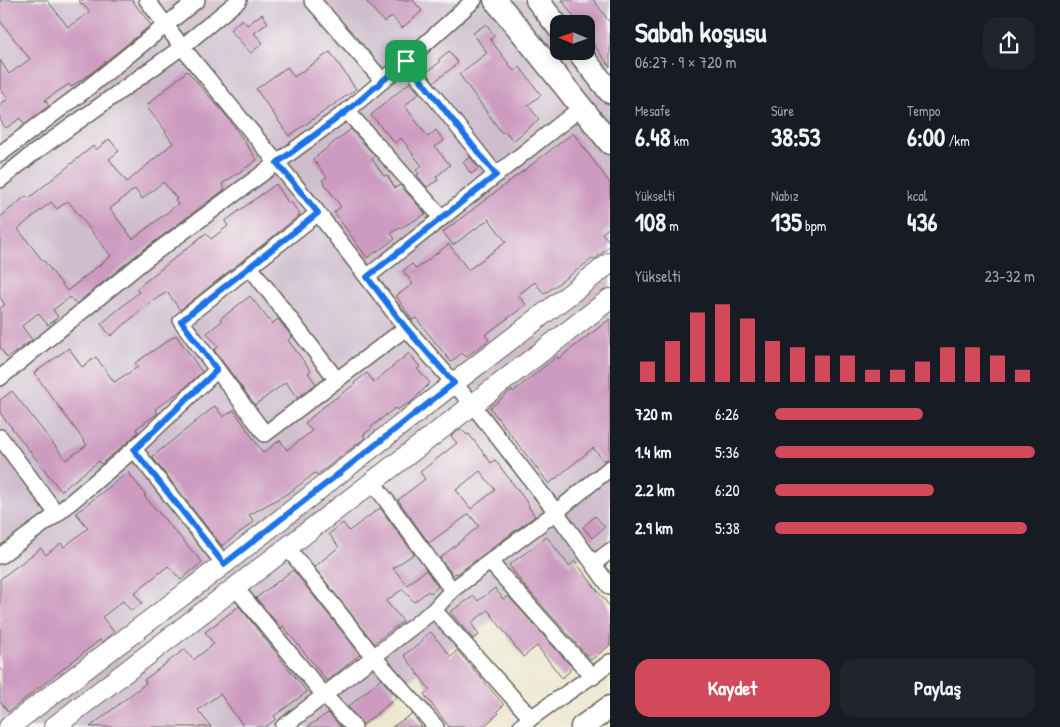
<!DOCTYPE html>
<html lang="tr">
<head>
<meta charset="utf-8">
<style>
	:root { --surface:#171b24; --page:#20242c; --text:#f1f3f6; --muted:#9ea1a6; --accent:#d1495b }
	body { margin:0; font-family:"Patrick Hand",sans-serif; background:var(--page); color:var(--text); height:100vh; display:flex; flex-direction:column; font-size:19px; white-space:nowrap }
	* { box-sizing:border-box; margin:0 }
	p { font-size:16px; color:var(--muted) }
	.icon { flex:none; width:28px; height:28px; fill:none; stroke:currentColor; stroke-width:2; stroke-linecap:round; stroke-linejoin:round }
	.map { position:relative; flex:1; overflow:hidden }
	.details { display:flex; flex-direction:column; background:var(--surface); width:450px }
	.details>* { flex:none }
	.needle { width:32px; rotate:272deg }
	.buttons { position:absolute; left:550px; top:15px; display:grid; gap:10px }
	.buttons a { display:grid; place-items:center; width:45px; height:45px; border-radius:10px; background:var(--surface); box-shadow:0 2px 12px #0003; font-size:25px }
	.pin { position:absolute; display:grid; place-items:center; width:42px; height:42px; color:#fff; margin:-21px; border-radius:10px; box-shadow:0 2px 8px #0006 }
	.round { display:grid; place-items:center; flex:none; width:52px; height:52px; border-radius:15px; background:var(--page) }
	.overview { display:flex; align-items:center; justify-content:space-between; height:85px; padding:0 25px }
	h1 { font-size:28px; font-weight:700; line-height:38px }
	.stats { display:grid; grid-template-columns:repeat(3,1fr); gap:8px; height:85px; padding:5px 25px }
	.stats div { display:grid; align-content:center }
	.stats b { font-size:25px; font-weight:700 }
	.stats small { font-size:14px; font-weight:400 }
	.stats p { font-size:14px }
	.chart { height:140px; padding:10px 25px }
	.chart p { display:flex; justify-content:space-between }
	.chart svg { width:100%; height:90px; margin-top:5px; stroke:var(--accent); stroke-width:6 }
	.button { display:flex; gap:10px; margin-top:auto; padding:10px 25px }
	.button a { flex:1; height:58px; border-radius:15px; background:var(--accent); color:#fff; font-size:20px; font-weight:700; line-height:58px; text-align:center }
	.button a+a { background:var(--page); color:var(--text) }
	ul { padding:0 25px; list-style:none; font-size:16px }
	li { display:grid; grid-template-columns:80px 60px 1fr; align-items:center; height:38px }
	li i { height:12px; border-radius:6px; background:var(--accent) }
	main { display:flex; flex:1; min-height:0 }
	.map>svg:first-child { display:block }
	.industrial { fill:#cfbdce; fill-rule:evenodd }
	.building { fill:#ce9bc0; fill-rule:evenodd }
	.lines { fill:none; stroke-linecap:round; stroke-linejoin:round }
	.minor-casing { stroke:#65635a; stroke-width:18 }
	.tertiary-casing { stroke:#65635a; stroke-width:22 }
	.secondary-casing { stroke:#65635a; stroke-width:25 }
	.minor { stroke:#fff; stroke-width:15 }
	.tertiary { stroke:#fff; stroke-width:20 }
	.secondary { stroke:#fff; stroke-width:22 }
	.route-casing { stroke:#fff; stroke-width:10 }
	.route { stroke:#1a73e8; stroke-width:6 }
</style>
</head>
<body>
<main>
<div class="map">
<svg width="610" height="727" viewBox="0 0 610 727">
	<rect width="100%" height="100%" fill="#f6f6f2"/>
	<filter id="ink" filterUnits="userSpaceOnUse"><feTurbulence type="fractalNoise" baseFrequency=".02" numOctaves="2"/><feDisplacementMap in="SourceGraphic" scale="10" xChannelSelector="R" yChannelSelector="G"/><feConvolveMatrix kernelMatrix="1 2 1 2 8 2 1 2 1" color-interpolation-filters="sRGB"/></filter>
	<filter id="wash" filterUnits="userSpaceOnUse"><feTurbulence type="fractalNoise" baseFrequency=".0096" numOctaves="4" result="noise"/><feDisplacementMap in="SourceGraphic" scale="20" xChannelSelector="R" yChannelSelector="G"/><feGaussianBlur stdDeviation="1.12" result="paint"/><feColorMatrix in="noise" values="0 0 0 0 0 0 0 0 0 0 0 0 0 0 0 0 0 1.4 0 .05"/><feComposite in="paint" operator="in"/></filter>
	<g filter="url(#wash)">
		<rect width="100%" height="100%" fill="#ece7ce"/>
		<path class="industrial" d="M0 0H610V539L585 554 407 681 351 727H0ZM559 24H586V51H559Z"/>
		<g id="blocks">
			<path class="building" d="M0 0H47L68 27 90 12 78 0H132L151 25 94 71 71 87 69 84 45 100 49 106 24 124 21 118 6 128 0 120V104L8 99 0 88V60L9 74 30 59 0 21Z
				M365 0H413L422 11 402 28 392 16 384 22Z
				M562 0H594L610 23V67L586 34V24H579Z
				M262 14 268 23 254 33 263 43 251 53 230 30 242 19 247 25Z
				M486 24 495 36 490 39 514 71 520 67 541 95 528 105 539 119 513 141 505 131 502 133 459 74 487 53 473 33Z
				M449 51 458 63 434 82 427 72 440 62 438 60Z
				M330 52 356 89 289 136 256 89 287 67 294 77Z
				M187 71 229 119 257 160 222 184 225 189 139 253 76 304 70 297 53 310 58 317 48 325 38 313 22 326 32 340 7 358 0 347V308L5 305 0 298V217L26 196 29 198 93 146 96 150 109 139 119 151 109 159 127 182 173 143 165 132 166 131 146 106ZM163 182 177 199 175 200 178 204 133 239 110 209 135 189 142 199ZM68 201 111 256 67 291 44 261H43L18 229 51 202 57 209Z
				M410 82 419 93 405 106 428 137 436 130 444 141 435 147 450 165 436 177 438 180 427 187 417 175 419 174 416 170 422 166 401 138 395 143 371 115Z
				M351 129 375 156 372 159 384 176 387 175 395 188 400 185 426 214 391 233 395 239 367 258 334 212 341 207 322 180 327 177 313 159Z
				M573 133 610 183V227L602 233 610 242V246L594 260 592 259 544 294 535 282 518 295 526 305 485 335 489 340 466 357 462 353 451 362 416 318 412 320 396 296 413 284 403 271 412 264 416 269 449 244 468 270 506 242 489 219 453 245 443 232Z
				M470 157 479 168 471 174 463 162Z
				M276 184 289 204 291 202 300 215 180 310 167 292 148 304 111 336 101 324 139 292 136 289 206 233 211 239 228 226 225 221Z
				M250 296 272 324 278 319 292 337 288 340 311 371 308 373 316 384 297 398 286 382 255 405 214 350 218 347 207 333 222 321 220 319Z
				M610 319V456L604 461 593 448 549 484 490 408 512 390 513 392 557 356 558 359Z
				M176 335 202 372 182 390 155 409 158 413 136 429 138 432 128 442 101 464 99 461 61 491 0 413V400L12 391 66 460 87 445 34 373 69 348 82 367 96 357 114 382 138 367 135 363Z
				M409 353 420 367 417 369 430 383 409 404 408 403 397 410 395 408 371 427 372 428 363 435 365 438 317 475 315 473 290 492 249 515 254 522 222 546 152 457 215 406 223 417 234 410 263 453 280 440 287 450 312 431 305 423 322 408 355 384 354 383 367 373 374 382Z
				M461 429 467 435 469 434 491 463 495 460 529 505 528 506 535 516 457 574 456 573 453 575 440 558 479 526 469 514 429 543 398 500 425 479 420 472 457 443 451 436ZM480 471 495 490 471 509 456 490Z
				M128 472 146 495 144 496 202 562 181 580 168 566 134 593 142 603 131 611 123 601 102 617 114 632 102 642 100 640 8 712 0 701V579L41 548 46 555 61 543 64 547 88 528 76 513Z
				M380 508 414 554 393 568 407 585 426 570 438 587 430 593 428 591 414 602 403 589 386 601 403 621 374 643 314 567 339 547 329 534 343 523 349 531Z
				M595 516 605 527 592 538 583 527Z
				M547 537 569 566 575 561 610 607V645L591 660 523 584 509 565Z
				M293 570 360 654 327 681 283 626 281 628 256 598Z
				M495 588 503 599 508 596 572 667 569 670 570 671 562 678 537 646 523 657 488 610 471 623 479 635 473 639 450 612 474 596 478 601Z
				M239 606 307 692 274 716 276 719 265 727H244L220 694 198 710 211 727H90L146 683 144 680 185 649 193 660 214 644 205 632Z
				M431 632 451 657 457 650 504 705 497 711 499 713 483 727H449L424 694 430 690 404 655 423 641 422 639Z
				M381 679 397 697 363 725 348 707Z
				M328 713 341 727H307Z
				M412 714 422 727H392Z"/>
		</g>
	</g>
	<g filter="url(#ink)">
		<use href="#blocks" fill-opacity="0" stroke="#65635a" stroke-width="1"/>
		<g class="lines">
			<defs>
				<path id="minor" d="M147 0 182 47 318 213 406 328 472 404 556 512 610 587
					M312 0 383 81
					M406 61 496 175
					M347 111 442 218
					M0 154 79 95 197 0
					M0 180 31 155 182 47 239 0
					M318 213 181 321 265 434 406 328
					M250 267 337 380
					M367 277 582 107
					M0 378 145 260 347 111 406 61 474 0
					M0 437 57 514
					M134 449 224 564
					M372 481 452 590
					M287 547 373 656 436 727
					M0 556 57 514 134 449 217 370
					M490 562 593 677
					M593 564 610 551
					M235 587 324 695 354 727
					M434 610 531 718
					M283 727 434 610 452 590 556 512 610 468
					M520 727C548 703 581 686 610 662"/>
				<path id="tertiary" d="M9 727 224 564 454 383 610 263
					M54 727 610 299"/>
				<path id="secondary" d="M495 0 519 29 610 143
					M537 0 559 28
					M578 51 610 92
					M582 727 610 707"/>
			</defs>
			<use href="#minor" class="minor-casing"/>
			<use href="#tertiary" class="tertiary-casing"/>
			<use href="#secondary" class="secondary-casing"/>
			<use href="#minor" class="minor"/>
			<use href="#tertiary" class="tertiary"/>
			<use href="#secondary" class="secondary"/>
		</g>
	</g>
	<g class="lines" filter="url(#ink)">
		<defs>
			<path id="route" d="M406 61 496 175 367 277 406 328 454 383 224 564 134 450 217 370 181 321 318 213 277 163 347 111Z"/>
		</defs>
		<use href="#route" class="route-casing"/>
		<use href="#route" class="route"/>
	</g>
</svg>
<div class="buttons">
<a><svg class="needle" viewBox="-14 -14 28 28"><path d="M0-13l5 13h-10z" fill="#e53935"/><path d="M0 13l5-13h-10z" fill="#9ea1a6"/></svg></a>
</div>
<div class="pin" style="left:406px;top:61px;background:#1e9e55"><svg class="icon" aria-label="arrive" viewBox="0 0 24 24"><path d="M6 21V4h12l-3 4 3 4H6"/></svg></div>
</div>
<section class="details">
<div class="overview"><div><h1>Sabah koşusu</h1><p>06:27 · 9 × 720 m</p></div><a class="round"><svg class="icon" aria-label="share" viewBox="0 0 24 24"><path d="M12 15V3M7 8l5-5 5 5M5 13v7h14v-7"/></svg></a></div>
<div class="stats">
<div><p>Mesafe</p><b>6.48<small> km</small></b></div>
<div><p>Süre</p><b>38:53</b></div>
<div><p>Tempo</p><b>6:00<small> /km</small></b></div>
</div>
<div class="stats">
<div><p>Yükselti</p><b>108<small> m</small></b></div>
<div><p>Nabız</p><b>135<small> bpm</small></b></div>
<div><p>kcal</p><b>436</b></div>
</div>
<div class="chart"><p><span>Yükselti</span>23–32 m</p>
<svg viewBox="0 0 160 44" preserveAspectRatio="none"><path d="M5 44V34M15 44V24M25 44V10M35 44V6M45 44V13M55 44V24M65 44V27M75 44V31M85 44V31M95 44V38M105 44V38M115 44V34M125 44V27M135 44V27M145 44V31M155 44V38"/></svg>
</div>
<ul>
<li><b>720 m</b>6:26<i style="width:57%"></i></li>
<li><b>1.4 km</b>5:36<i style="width:100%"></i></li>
<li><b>2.2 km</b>6:20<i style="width:61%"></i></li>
<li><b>2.9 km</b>5:38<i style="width:97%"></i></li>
</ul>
<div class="button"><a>Kaydet</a><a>Paylaş</a></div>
</section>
</main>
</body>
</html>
